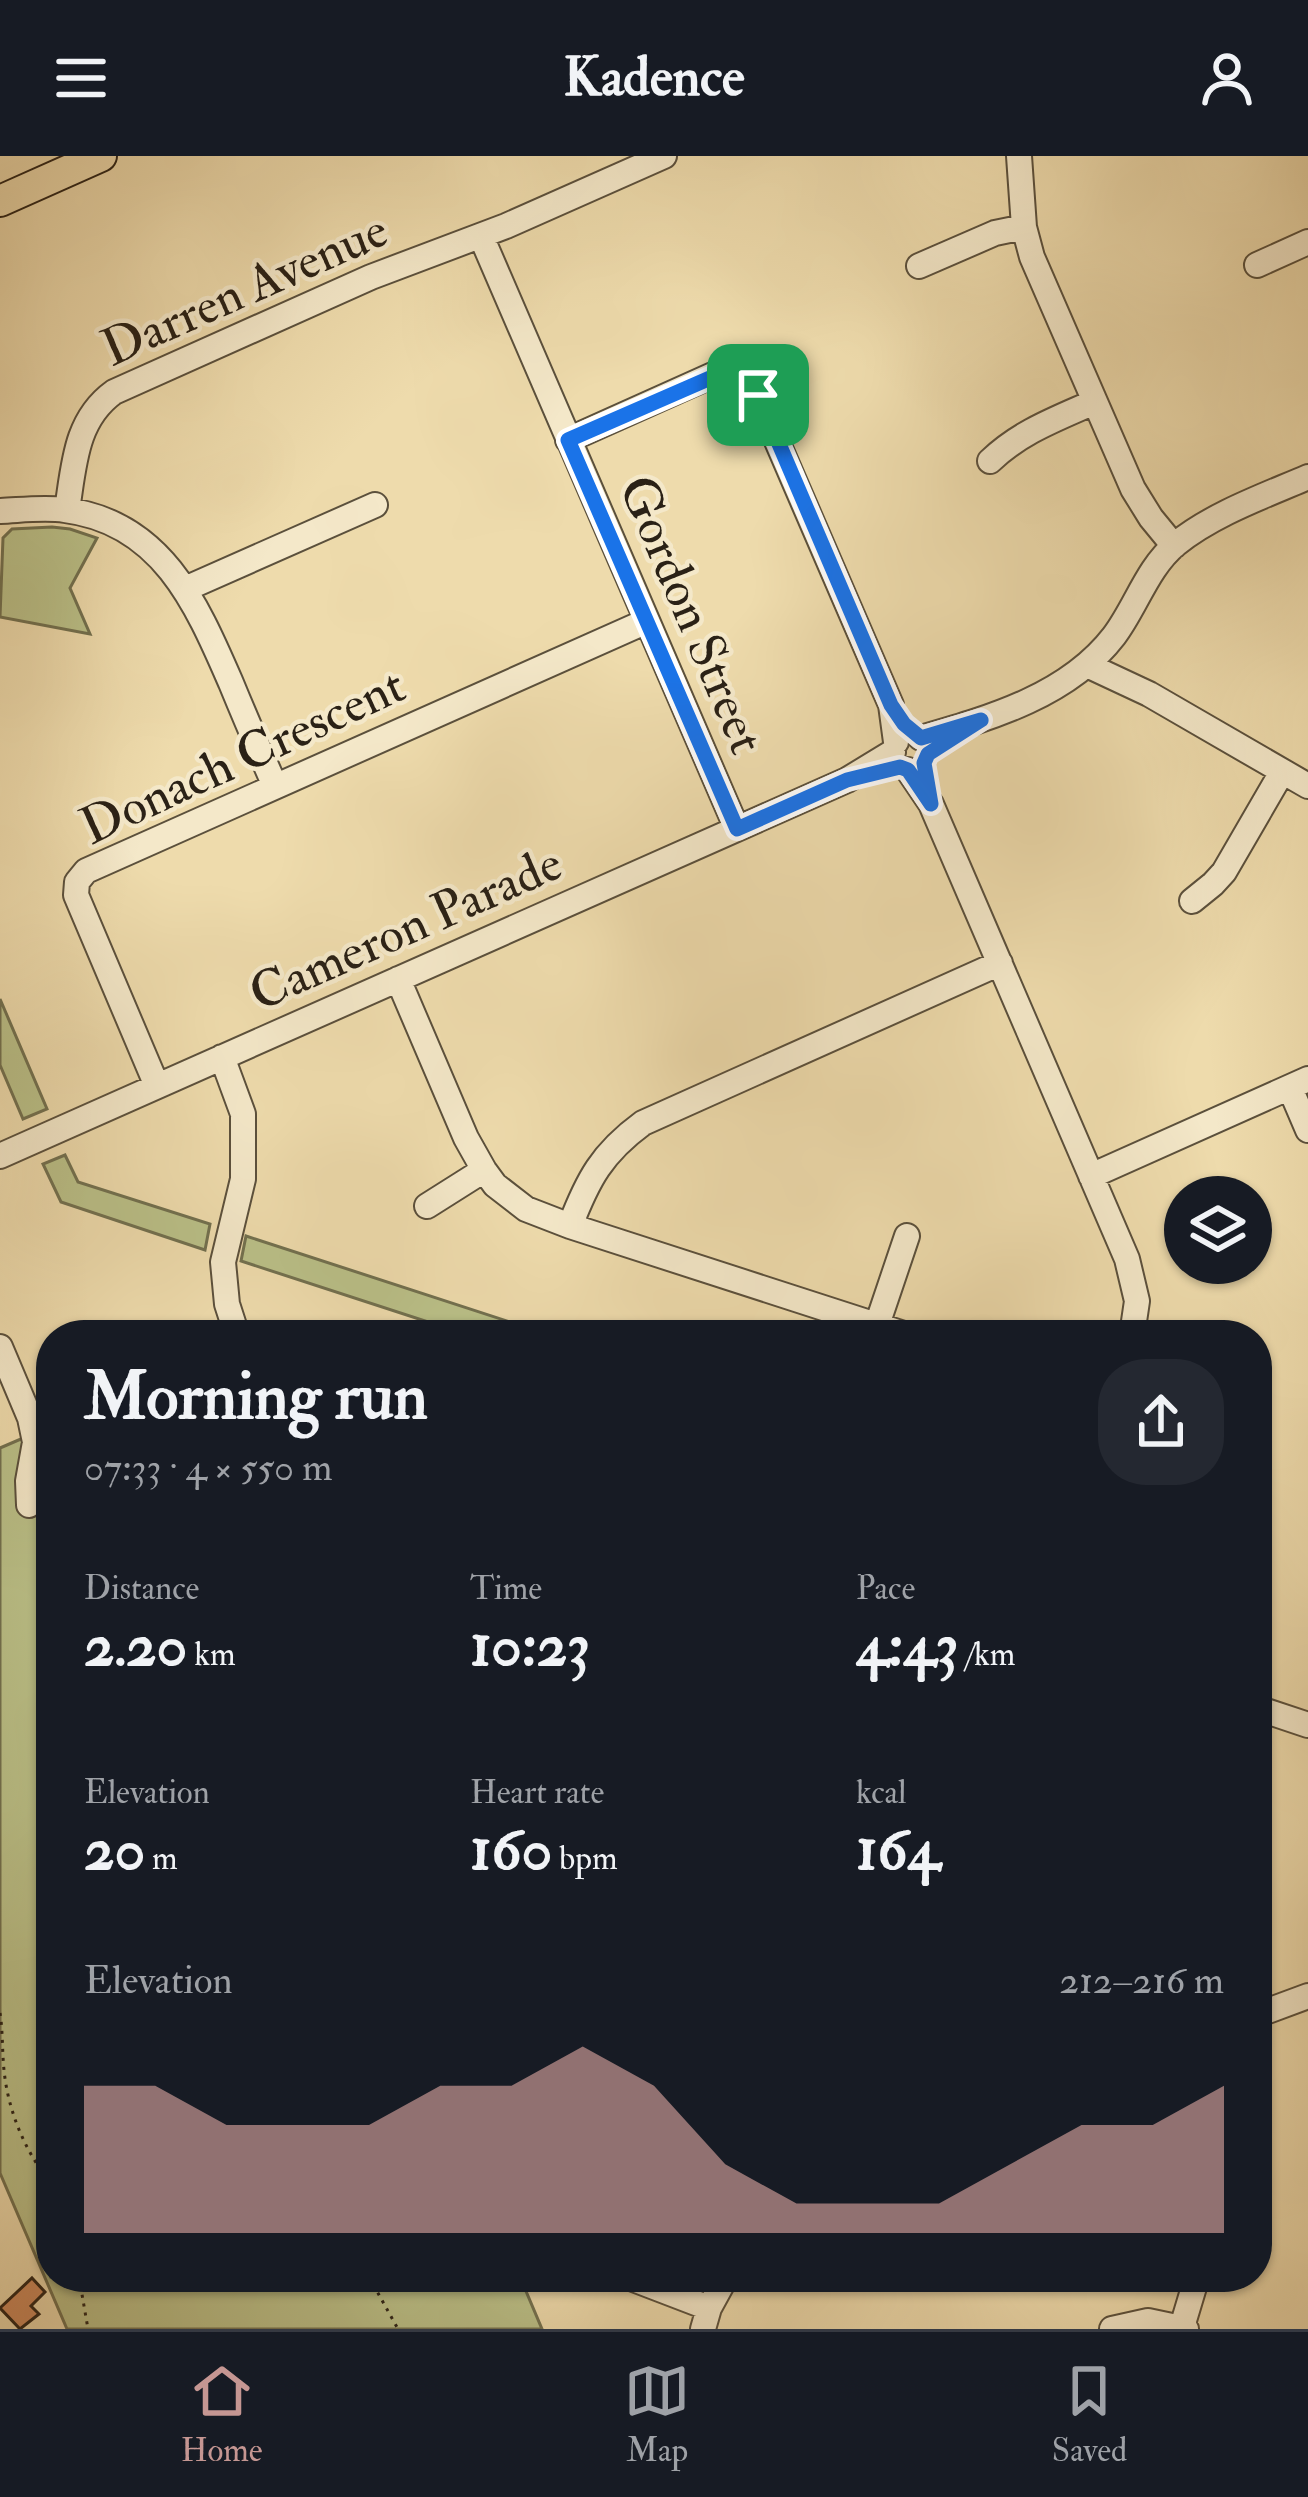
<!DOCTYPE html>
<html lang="en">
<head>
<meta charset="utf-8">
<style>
	:root { --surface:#171b24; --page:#242831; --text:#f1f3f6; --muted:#9ea1a6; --line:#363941; --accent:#c59692 }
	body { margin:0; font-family:"IM FELL Double Pica",serif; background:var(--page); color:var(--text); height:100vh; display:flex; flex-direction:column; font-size:45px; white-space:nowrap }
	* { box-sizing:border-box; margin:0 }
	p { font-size:39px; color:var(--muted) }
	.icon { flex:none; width:66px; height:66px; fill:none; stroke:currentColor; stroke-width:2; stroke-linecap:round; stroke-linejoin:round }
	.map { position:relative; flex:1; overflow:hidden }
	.panel { position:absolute; left:36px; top:1164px; width:1236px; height:972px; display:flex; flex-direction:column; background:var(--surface); border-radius:48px; box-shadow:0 3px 9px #0004 }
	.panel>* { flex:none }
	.fabs { position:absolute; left:1164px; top:1020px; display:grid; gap:24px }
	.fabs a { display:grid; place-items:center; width:108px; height:108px; border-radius:50%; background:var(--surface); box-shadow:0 3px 9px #0004; font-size:60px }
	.pin { position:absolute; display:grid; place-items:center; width:102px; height:102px; color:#fff; margin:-51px; border-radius:24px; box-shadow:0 6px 18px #0006 }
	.round { display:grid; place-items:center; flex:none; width:126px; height:126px; border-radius:48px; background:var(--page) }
	.headline { display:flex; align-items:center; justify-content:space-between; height:204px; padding:0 48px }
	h1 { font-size:66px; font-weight:700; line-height:90px }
	.stats { display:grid; grid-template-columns:repeat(3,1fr); gap:18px; height:204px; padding:12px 48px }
	.stats div { display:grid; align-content:center }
	.stats b { font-size:60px; font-weight:700 }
	.stats small { font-size:33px; font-weight:400 }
	.stats p { font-size:33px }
	.chart { height:336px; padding:24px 48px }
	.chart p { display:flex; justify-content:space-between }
	.chart svg { width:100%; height:216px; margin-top:12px; fill:var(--accent); opacity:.7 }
	header { display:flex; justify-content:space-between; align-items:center; height:156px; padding:0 48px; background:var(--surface); font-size:54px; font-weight:700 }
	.dock { display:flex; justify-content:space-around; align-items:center; height:168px; border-top:3px solid var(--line); background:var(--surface); font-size:33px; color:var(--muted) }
	.dock a { display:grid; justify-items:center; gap:6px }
	.dock .on { color:var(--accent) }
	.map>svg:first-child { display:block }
	.green { fill:#bac088; stroke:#72704f; stroke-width:3 }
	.building { fill:#cd8a5e; stroke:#2a2116; stroke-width:3 }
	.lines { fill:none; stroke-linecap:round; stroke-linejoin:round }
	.minor-casing { stroke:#5b503c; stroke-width:28 }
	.major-casing { stroke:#2a2116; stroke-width:34 }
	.path { stroke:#2a2116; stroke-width:3; stroke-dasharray:3 6; stroke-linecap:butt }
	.minor { stroke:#f4e8c9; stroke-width:24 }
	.major { stroke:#eedbac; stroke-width:30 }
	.route-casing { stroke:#fff; stroke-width:24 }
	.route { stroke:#1a73e8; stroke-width:15 }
	.labels { text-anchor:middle; stroke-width:9; stroke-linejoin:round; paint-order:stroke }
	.street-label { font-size:51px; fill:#2a2116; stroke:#f4e8c9 }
</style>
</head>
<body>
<header><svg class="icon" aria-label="menu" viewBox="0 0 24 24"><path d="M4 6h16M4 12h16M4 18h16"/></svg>Kadence<svg class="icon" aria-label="person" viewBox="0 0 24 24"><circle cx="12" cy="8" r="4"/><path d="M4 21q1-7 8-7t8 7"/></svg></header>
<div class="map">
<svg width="1308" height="2173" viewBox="0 0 1308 2173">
	<rect width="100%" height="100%" fill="#eedbac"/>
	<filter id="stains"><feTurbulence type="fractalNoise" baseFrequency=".00167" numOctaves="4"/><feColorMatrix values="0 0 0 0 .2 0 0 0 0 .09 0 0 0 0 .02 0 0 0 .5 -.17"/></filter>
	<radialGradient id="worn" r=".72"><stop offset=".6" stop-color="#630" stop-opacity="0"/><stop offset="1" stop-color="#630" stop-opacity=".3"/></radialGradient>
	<path class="green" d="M52 371 70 373 97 382 70 432 90 478 0 461 3 382 12 373Z
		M0 843 47 953 23 963 0 909Z
		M65 999 78 1026 210 1068 205 1094 61 1046 43 1008Z
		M246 1080 550 1179H468L241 1105Z
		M51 1270V2121H520L542 2173H67L0 2017V1292Z"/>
	<path class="building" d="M32 2122 45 2136 31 2150 39 2158 20 2173 0 2152Z"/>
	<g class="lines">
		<defs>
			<path id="minor" d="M1019 0 1024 71 1032 101 1133 333 1151 362 1174 390
				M481 80 737 673
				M1257 109 1308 86
				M919 110 995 77 1024 71
				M568 284 715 218C736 213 747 221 757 239L891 549 896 586
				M990 305C1020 276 1056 263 1094 246
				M67 354C74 310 75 264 114 236L371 121 506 70 664 0
				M0 355C22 354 44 351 65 354 162 366 197 449 231 527 245 561 260 596 275 630
				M185 433 375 349
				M1087 509 1149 538 1308 630
				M921 582C990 562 1068 540 1114 480 1136 451 1147 412 1176 388 1213 358 1264 340 1308 321
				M908 614 931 648 1127 1103 1137 1145 1132 1179
				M1192 745 1213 728 1224 716 1282 616
				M398 823 466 982 484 1014 495 1029 526 1053 570 1070 907 1179
				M222 901 243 958V1023L223 1106 227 1148 237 1179
				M157 930 76 739 77 726 86 715 647 465
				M1290 932 1308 974
				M0 1000 847 624 893 596
				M1091 1020 1308 923
				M427 1050 484 1014
				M570 1070C588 1023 602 997 643 967L1000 807
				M877 1169 907 1080
				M0 1191 30 1262 35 1286 28 1325 29 1349
				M1257 1552 1308 1569
				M1257 1859 1308 1840
				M628 2121 709 2152
				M1182 2171 1197 2121
				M703 2173 709 2152 726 2121
				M1112 2173 1148 2165 1186 2173"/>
			<path id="major" d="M0 45 101 0"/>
		</defs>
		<use href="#minor" class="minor-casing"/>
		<use href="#major" class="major-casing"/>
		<path class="path" d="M0 1857C3 1876 2 1895 4 1914 8 1955 25 1996 51 2027
			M50 2029 51 2050
			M79 2121 88 2173
			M369 2121 398 2173"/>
		<use href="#minor" class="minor"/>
		<use href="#major" class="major"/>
	</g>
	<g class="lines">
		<defs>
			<path id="route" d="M724 216 740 218 758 239 891 549 904 568 921 582 981 564 928 598 924 607 931 648 908 614 900 611 847 624 737 673 568 284Z"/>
		</defs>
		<use href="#route" class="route-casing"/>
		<use href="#route" class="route"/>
	</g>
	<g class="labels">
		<g class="street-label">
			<text transform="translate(244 132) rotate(-24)" y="18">Darren Avenue</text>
			<text transform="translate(693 458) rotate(67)" y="18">Gordon Street</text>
			<text transform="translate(242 599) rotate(-25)" y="18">Donach Crescent</text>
			<text transform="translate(405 771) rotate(-24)" y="18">Cameron Parade</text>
		</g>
	</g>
	<rect width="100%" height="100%" filter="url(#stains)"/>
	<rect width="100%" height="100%" fill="url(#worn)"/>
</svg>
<div class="fabs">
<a><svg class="icon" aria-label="layers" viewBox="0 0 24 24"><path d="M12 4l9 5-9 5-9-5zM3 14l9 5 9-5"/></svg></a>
</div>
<div class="pin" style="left:758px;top:239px;background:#1e9e55"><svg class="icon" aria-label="arrive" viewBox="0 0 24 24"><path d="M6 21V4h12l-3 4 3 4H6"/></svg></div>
<section class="panel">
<div class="headline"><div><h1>Morning run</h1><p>07:33 · 4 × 550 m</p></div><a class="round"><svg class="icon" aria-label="share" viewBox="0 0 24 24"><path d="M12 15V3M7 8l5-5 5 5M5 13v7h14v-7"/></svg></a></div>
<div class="stats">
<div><p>Distance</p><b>2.20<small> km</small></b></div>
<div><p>Time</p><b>10:23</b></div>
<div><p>Pace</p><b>4:43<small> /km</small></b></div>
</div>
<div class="stats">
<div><p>Elevation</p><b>20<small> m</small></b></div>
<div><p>Heart rate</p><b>160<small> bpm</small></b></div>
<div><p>kcal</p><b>164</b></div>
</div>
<div class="chart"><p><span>Elevation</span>212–216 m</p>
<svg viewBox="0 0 160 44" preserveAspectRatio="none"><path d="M0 44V14L10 14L20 22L30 22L40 22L50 14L60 14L70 6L80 14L90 30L100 38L110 38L120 38L130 30L140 22L150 22L160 14V44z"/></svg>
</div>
</section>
</div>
<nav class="dock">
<a class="on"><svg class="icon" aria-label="home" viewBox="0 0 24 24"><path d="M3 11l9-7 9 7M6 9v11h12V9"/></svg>Home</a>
<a><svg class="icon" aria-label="map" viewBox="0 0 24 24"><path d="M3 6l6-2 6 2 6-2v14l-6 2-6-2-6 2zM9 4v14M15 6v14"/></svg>Map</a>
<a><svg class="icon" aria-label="saved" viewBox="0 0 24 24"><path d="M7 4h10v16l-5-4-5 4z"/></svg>Saved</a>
</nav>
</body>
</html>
